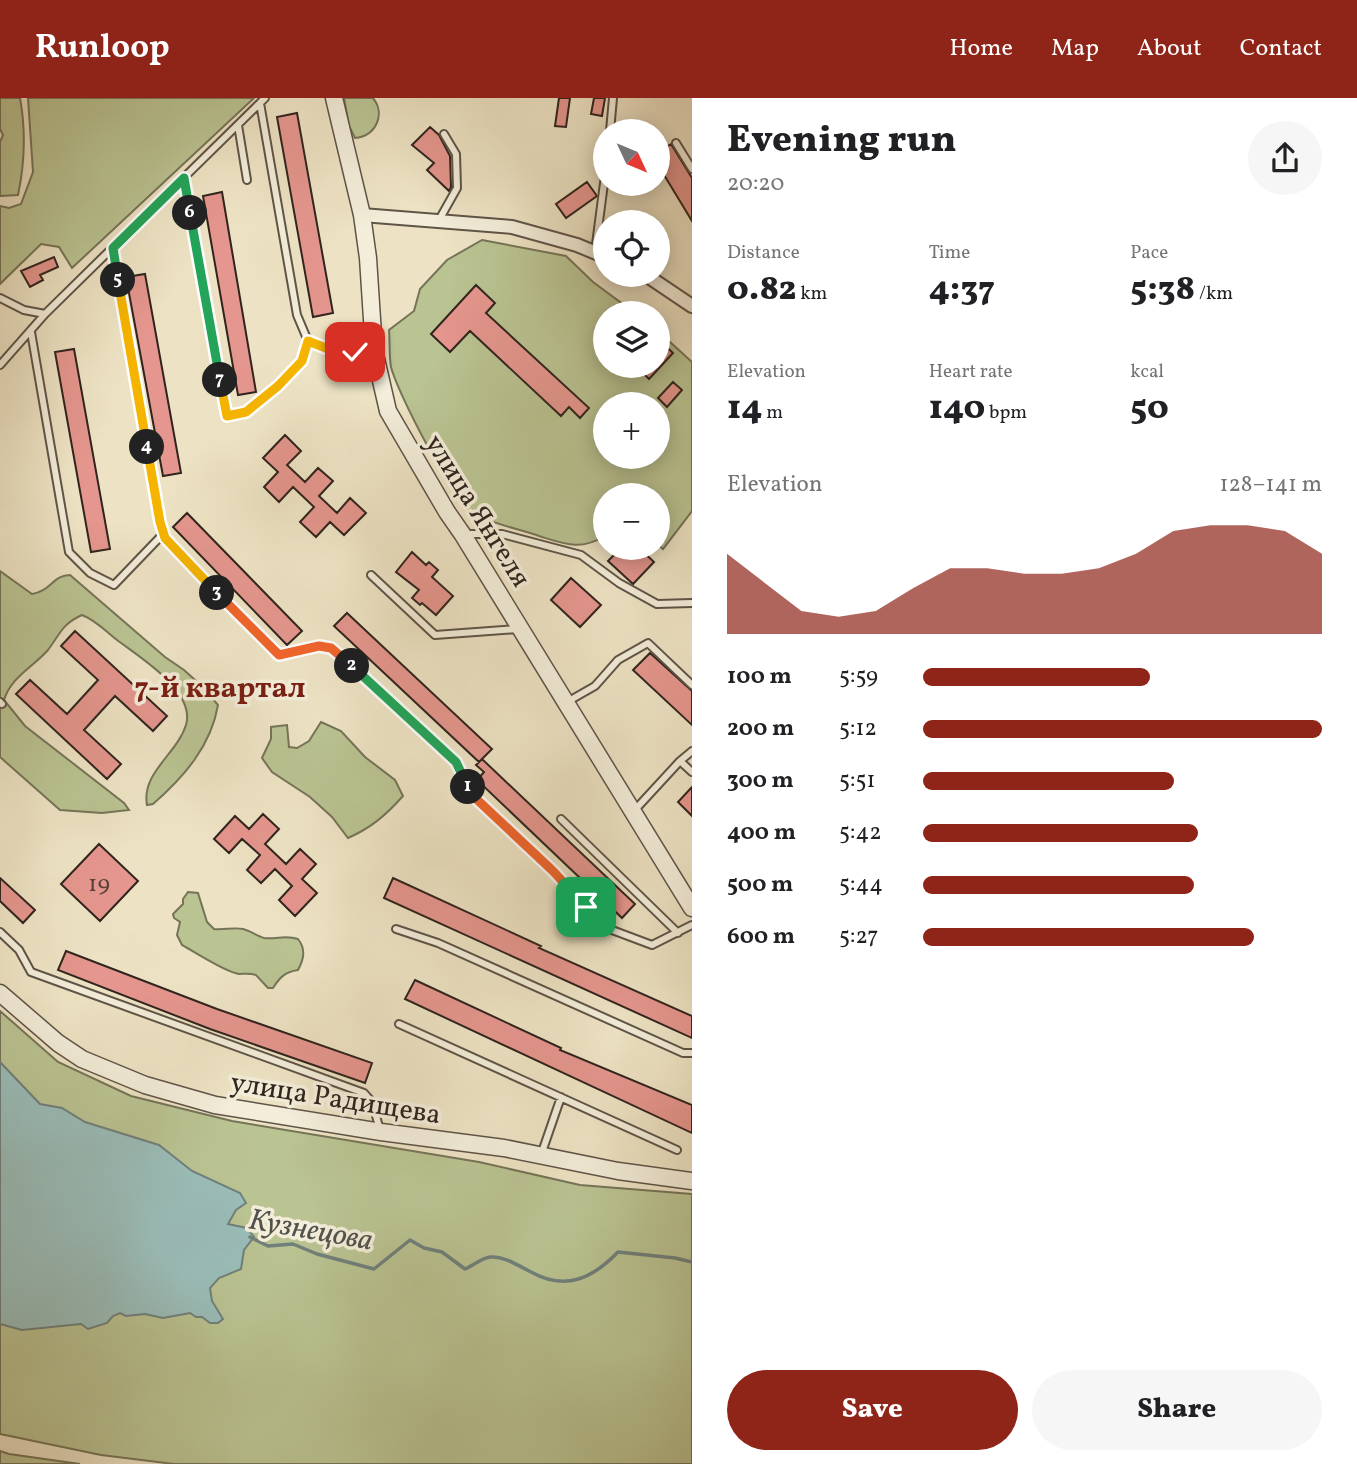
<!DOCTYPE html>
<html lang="en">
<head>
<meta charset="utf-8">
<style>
	:root { --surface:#fff; --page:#f6f6f6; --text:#202124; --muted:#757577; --accent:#8f2418 }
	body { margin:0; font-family:Vollkorn,serif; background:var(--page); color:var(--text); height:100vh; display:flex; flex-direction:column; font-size:26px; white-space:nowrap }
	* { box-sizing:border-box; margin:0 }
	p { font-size:23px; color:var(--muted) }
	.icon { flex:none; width:38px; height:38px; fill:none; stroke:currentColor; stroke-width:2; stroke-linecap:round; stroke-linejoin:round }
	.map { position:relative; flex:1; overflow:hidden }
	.drawer { display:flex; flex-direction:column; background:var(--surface); width:665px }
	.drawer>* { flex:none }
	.needle { width:46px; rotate:134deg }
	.fabs { position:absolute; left:593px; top:21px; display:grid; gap:14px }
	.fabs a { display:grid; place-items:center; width:77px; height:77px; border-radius:50%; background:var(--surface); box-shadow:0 4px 18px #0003; font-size:35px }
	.pin { position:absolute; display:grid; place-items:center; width:60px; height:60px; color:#fff; margin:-30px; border-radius:14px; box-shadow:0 4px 10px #0006 }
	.km { position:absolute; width:35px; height:35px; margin:-18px; border-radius:50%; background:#222; color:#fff; font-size:19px; line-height:35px; text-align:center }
	.round { display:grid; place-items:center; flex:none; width:74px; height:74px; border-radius:37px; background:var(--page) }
	.head { display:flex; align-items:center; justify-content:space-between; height:119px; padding:0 35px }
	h1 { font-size:38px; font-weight:800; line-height:52px }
	.metrics { display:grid; grid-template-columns:repeat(3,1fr); gap:10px; height:119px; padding:7px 35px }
	.metrics div { display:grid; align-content:center }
	.metrics b { font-size:35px; font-weight:800 }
	.metrics small { font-size:19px; font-weight:400 }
	.metrics p { font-size:19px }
	.chart { height:196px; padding:14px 35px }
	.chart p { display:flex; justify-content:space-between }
	.chart svg { width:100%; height:126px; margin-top:7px; fill:var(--accent); opacity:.7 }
	.action { display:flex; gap:14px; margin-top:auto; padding:14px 35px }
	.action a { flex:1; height:80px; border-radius:42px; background:var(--accent); color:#fff; font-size:28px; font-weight:800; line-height:80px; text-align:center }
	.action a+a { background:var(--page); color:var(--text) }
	ul { padding:0 35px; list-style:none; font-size:23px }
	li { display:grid; grid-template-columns:112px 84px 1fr; align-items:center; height:52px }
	li i { height:18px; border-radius:9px; background:var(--accent) }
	header { display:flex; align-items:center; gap:42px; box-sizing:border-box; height:98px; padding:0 35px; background:var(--accent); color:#fff }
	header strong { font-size:33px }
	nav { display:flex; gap:38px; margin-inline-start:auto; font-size:24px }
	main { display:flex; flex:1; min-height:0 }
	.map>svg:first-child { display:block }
	.green { fill:#bac392; stroke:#757458; stroke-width:2; fill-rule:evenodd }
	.water { fill:#9abdb9; stroke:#70807b; stroke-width:2 }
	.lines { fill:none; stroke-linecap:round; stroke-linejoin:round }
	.stream { stroke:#70807b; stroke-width:3.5 }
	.building { fill:#e5968e; stroke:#30241e; stroke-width:2 }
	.service-casing { stroke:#5f5448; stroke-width:10 }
	.minor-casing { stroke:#5f5448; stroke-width:16 }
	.tertiary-casing { stroke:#5f5448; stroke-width:19 }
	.service { stroke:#f3edd9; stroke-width:6 }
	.minor { stroke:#f3edd9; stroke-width:12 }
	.tertiary { stroke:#f3edd9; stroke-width:16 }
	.split-1-casing { stroke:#fff; stroke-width:14 }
	.split-2-casing { stroke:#fff; stroke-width:14 }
	.split-3-casing { stroke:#fff; stroke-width:14 }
	.split-4-casing { stroke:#fff; stroke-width:14 }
	.split-5-casing { stroke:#fff; stroke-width:14 }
	.split-6-casing { stroke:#fff; stroke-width:14 }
	.split-7-casing { stroke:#fff; stroke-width:14 }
	.split-8-casing { stroke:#fff; stroke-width:14 }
	.split-1 { stroke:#f0652b; stroke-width:9 }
	.split-2 { stroke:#22a559; stroke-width:9 }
	.split-3 { stroke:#f0652b; stroke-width:9 }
	.split-4 { stroke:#f5b400; stroke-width:9 }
	.split-5 { stroke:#f5b400; stroke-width:9 }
	.split-6 { stroke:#22a559; stroke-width:9 }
	.split-7 { stroke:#22a559; stroke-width:9 }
	.split-8 { stroke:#f5b400; stroke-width:9 }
	.labels { text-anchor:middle; stroke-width:7; stroke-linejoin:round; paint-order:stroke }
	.number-label { font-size:24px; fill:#5d403a }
	.street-label { font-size:28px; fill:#30241e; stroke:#f3edd9 }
	.neighbourhood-label { font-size:30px; font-weight:bold; fill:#7a1f14; stroke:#f3edd9 }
	.water-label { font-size:30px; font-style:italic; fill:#50524c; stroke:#f3edd9 }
</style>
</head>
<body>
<header>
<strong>Runloop</strong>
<nav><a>Home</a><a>Map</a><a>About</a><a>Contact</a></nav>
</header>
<main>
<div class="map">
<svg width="692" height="1366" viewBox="0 0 692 1366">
	<rect width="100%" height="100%" fill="#ede3c4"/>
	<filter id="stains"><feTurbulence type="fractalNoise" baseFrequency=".00286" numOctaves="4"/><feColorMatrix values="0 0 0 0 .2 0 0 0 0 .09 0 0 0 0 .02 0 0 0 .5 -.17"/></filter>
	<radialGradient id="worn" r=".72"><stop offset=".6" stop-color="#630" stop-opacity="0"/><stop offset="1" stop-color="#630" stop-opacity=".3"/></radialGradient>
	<path class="green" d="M0 0H20C26 33 25 64 18 97L0 98V44L3 37 0 31Z
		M28 0H254L72 170 59 149 41 146 0 186V108L9 110 21 106 33 74Z
		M344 0H373C386 16 376 38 355 40L349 28Z
		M482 142 566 158 593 184 635 215H606V268H658V233L692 264V413L663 451 658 447V397H606L605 438C580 453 565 446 539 438 523 432 485 424 473 415 452 400 398 296 391 269 389 258 390 244 389 232L414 213 420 191 447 162ZM606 306H658V359H606Z
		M0 473 32 496C51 493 53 477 70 477L165 559 184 572 204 590 218 607C211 648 184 679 153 706L147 707C141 675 177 656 186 627 196 593 139 559 117 542 105 533 97 523 82 517 62 526 60 536 48 552 33 569 11 579 4 602L25 628 124 705 129 712 102 715 60 712 0 659Z
		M321 624 341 633 365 659 395 682 403 698C386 717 371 730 348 740L332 719 310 699 272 674 262 660 271 641V629L287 627 289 649 297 650 309 643Z
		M188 794 198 795 207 824 214 831C224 832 234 829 243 831 251 833 257 838 264 840 277 842 284 836 298 841 306 851 304 861 298 872 285 874 280 879 273 890H268L256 877C250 875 245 876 239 876 225 874 195 854 182 847L177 837 180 824 174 820 173 816 183 806V801Z
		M0 913 58 964 131 998 232 1023 479 1064 580 1087 692 1096V1366H174L101 1357 0 1336Z
		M0 1353 9 1356 80 1366H0Z"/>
	<path class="water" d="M0 964 40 1006 62 1010 85 1024 159 1047 192 1073 240 1095 246 1105 236 1112 228 1126 247 1130 254 1139 244 1152 241 1171 219 1180 210 1190 212 1203 223 1221 218 1225H210L202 1219H196L190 1215 163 1220 145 1216 126 1218 120 1215 113 1218 107 1225 88 1231 81 1226 22 1232 0 1226Z"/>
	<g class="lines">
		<path class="stream" d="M250 1139 268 1148 293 1146 317 1156 374 1171 410 1142 424 1150 442 1154 465 1171C472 1168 482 1160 490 1159 504 1158 519 1168 531 1174 565 1193 592 1181 618 1154L675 1160 692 1164"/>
	</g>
	<path class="building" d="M559 0H570L566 29 555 28Z
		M594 0H605L602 18 591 16Z
		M297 15 333 215 313 219 277 19Z
		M430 29 439 37 450 58 451 89 449 93 427 72 434 65 412 47Z
		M671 46 692 80V123L658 67V54Z
		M587 84 597 98 566 120 556 106Z
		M222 94 256 294 238 297 203 98Z
		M54 159 58 169 40 177 43 182 30 189 21 173Z
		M145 176 181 375 163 378 126 179Z
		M476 187 495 205 486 215 589 310 580 320 569 309 561 318 470 233 450 254 431 236Z
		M658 241 673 255 649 281 636 268H658Z
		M74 251 110 451 91 454 55 254Z
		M673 284 682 292 667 309 658 300Z
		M285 337 301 353 287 367 305 384 318 370 333 383 319 398 337 415 350 400 366 415 344 437 330 424 316 439 300 424 314 409 293 389 279 404 264 389 278 374 263 360Z
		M187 415 302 533 287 547 173 429Z
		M621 450H639L654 464 633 486 608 463Z
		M412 454 426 467 429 464 438 472 432 479 453 498 436 517 422 505 420 507 412 500 419 492 396 474Z
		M571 480 601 507 580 529 551 502Z
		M347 515 492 651 479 664 334 528Z
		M75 533 167 618 153 633 115 598 84 632 121 666 107 681 16 596 30 582 67 616 98 582 61 548Z
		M650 555 692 593V627L633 572Z
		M482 661 635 806 622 820 477 682 484 674 476 667Z
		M692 689V718L678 704Z
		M263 716 279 731 265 746 286 766 300 751 316 766 302 781 317 795 295 818 279 802 292 788 275 771 261 785 247 772 260 757 242 741 229 755 214 741 235 718 249 731Z
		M99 746 138 783 100 823 61 786Z
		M0 780 35 812 23 825 0 803Z
		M393 780 541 848 539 850 692 918V940L384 800Z
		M66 853 217 911 372 965 365 985 210 931 58 872Z
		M415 882 561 950 560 952 692 1007V1035L405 901Z"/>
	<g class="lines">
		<defs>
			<path id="service" d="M238 27 247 82
				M610 33 613 0
				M676 45 692 71
				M184 80 227 318 246 314 278 288 302 263 308 243 297 217 260 5
				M439 122 457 90 456 56 444 36
				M113 150 160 424 165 440 280 557 319 548 331 549 456 664 470 695 553 773 586 809 612 832 652 847 692 827
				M595 154 606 70
				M0 200 24 212 45 216
				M31 234 69 454 90 475 114 487 164 435
				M308 243 336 254 374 252
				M0 267 45 216 265 0
				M465 436H502L581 457 619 485 657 506 692 505
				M371 477 435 537 518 531
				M0 604 2 606
				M567 604 595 588 618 562 648 545 692 587
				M680 663 692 653
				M633 714 680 663 692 674
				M561 721 678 835
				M396 831 438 845 683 955H692
				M0 834 19 852 31 874 364 995 372 1004 380 1032
				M399 926 677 1052
				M541 1057 561 999"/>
			<path id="minor" d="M362 117 512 129 577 147 606 159
				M646 177 692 208"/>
			<path id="tertiary" d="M334 0 362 117 368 160 374 252 388 313 447 414 463 437 692 810
				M0 895 58 945 82 961 145 987 215 1007 381 1034 504 1050 618 1073 692 1083"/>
		</defs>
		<use href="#service" class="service-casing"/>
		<use href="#minor" class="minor-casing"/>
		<use href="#tertiary" class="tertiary-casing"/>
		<use href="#service" class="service"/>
		<use href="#minor" class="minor"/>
		<use href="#tertiary" class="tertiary"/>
	</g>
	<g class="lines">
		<defs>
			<path id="split-1" d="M468 689 470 695 553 773 586 809"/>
			<path id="split-2" d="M352 568 456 664 468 689"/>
			<path id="split-3" d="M217 495 279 557 319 548 331 550 352 568"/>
			<path id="split-4" d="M147 349 160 424 165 440 217 495"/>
			<path id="split-5" d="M118 182 147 349"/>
			<path id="split-6" d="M118 182 113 150 184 80 190 115"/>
			<path id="split-7" d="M190 115 220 282"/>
			<path id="split-8" d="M220 282 227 318 246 314 278 288 302 263 308 243 336 254H355"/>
		</defs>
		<use href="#split-1" class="split-1-casing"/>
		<use href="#split-2" class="split-2-casing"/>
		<use href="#split-3" class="split-3-casing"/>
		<use href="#split-4" class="split-4-casing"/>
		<use href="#split-5" class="split-5-casing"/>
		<use href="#split-6" class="split-6-casing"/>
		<use href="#split-7" class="split-7-casing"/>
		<use href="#split-8" class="split-8-casing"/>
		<use href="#split-1" class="split-1"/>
		<use href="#split-2" class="split-2"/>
		<use href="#split-3" class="split-3"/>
		<use href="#split-4" class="split-4"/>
		<use href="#split-5" class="split-5"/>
		<use href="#split-6" class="split-6"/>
		<use href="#split-7" class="split-7"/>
		<use href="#split-8" class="split-8"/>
	</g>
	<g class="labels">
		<g class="number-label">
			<text x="99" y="793">19</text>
		</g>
		<g class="street-label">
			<text transform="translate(479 412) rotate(58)" y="10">улица Янгеля</text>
			<text transform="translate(336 999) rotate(9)" y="10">улица Радищева</text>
		</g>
		<g class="neighbourhood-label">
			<text x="220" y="599">7-й квартал</text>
		</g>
		<g class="water-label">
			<text transform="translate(311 1131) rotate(10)" y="10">Кузнецова</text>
		</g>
	</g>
	<rect width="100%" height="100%" filter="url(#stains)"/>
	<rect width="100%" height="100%" fill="url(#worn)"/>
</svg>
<div class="fabs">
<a><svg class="needle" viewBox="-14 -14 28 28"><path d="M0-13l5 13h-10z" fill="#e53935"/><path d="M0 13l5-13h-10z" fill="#757577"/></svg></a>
<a><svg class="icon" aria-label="locate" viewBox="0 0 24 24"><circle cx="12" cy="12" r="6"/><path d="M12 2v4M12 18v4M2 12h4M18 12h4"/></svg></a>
<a><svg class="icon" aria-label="layers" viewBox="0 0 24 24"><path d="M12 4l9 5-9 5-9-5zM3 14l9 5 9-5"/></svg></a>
<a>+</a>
<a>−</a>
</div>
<div class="pin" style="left:586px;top:809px;background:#1e9e55"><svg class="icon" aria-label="arrive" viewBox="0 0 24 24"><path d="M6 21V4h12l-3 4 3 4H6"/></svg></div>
<div class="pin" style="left:355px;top:254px;background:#d93025"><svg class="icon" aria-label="check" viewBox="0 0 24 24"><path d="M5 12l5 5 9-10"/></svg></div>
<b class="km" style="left:468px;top:689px">1</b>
<b class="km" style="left:352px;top:568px">2</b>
<b class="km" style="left:217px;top:495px">3</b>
<b class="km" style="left:147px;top:349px">4</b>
<b class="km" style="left:118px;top:182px">5</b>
<b class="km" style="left:190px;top:115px">6</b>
<b class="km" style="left:220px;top:282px">7</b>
</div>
<section class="drawer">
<div class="head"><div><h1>Evening run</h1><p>20:20</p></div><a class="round"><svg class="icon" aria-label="share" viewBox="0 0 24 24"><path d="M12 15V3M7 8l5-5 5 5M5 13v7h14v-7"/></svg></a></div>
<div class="metrics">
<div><p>Distance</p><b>0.82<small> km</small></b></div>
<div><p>Time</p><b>4:37</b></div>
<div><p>Pace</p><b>5:38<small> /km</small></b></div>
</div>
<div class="metrics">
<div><p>Elevation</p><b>14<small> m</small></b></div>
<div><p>Heart rate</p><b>140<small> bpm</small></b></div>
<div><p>kcal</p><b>50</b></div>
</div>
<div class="chart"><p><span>Elevation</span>128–141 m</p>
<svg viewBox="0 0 160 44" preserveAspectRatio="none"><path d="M0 44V16L10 26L20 36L30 38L40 36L50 28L60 21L70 21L80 23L90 23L100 21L110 16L120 8L130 6L140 6L150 8L160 16V44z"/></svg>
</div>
<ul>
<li><b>100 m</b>5:59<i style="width:57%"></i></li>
<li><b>200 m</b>5:12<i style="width:100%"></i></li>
<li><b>300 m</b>5:51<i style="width:63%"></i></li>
<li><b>400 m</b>5:42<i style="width:69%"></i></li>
<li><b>500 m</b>5:44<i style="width:68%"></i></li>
<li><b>600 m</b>5:27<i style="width:83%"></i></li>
</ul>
<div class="action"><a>Save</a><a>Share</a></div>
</section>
</main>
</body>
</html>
